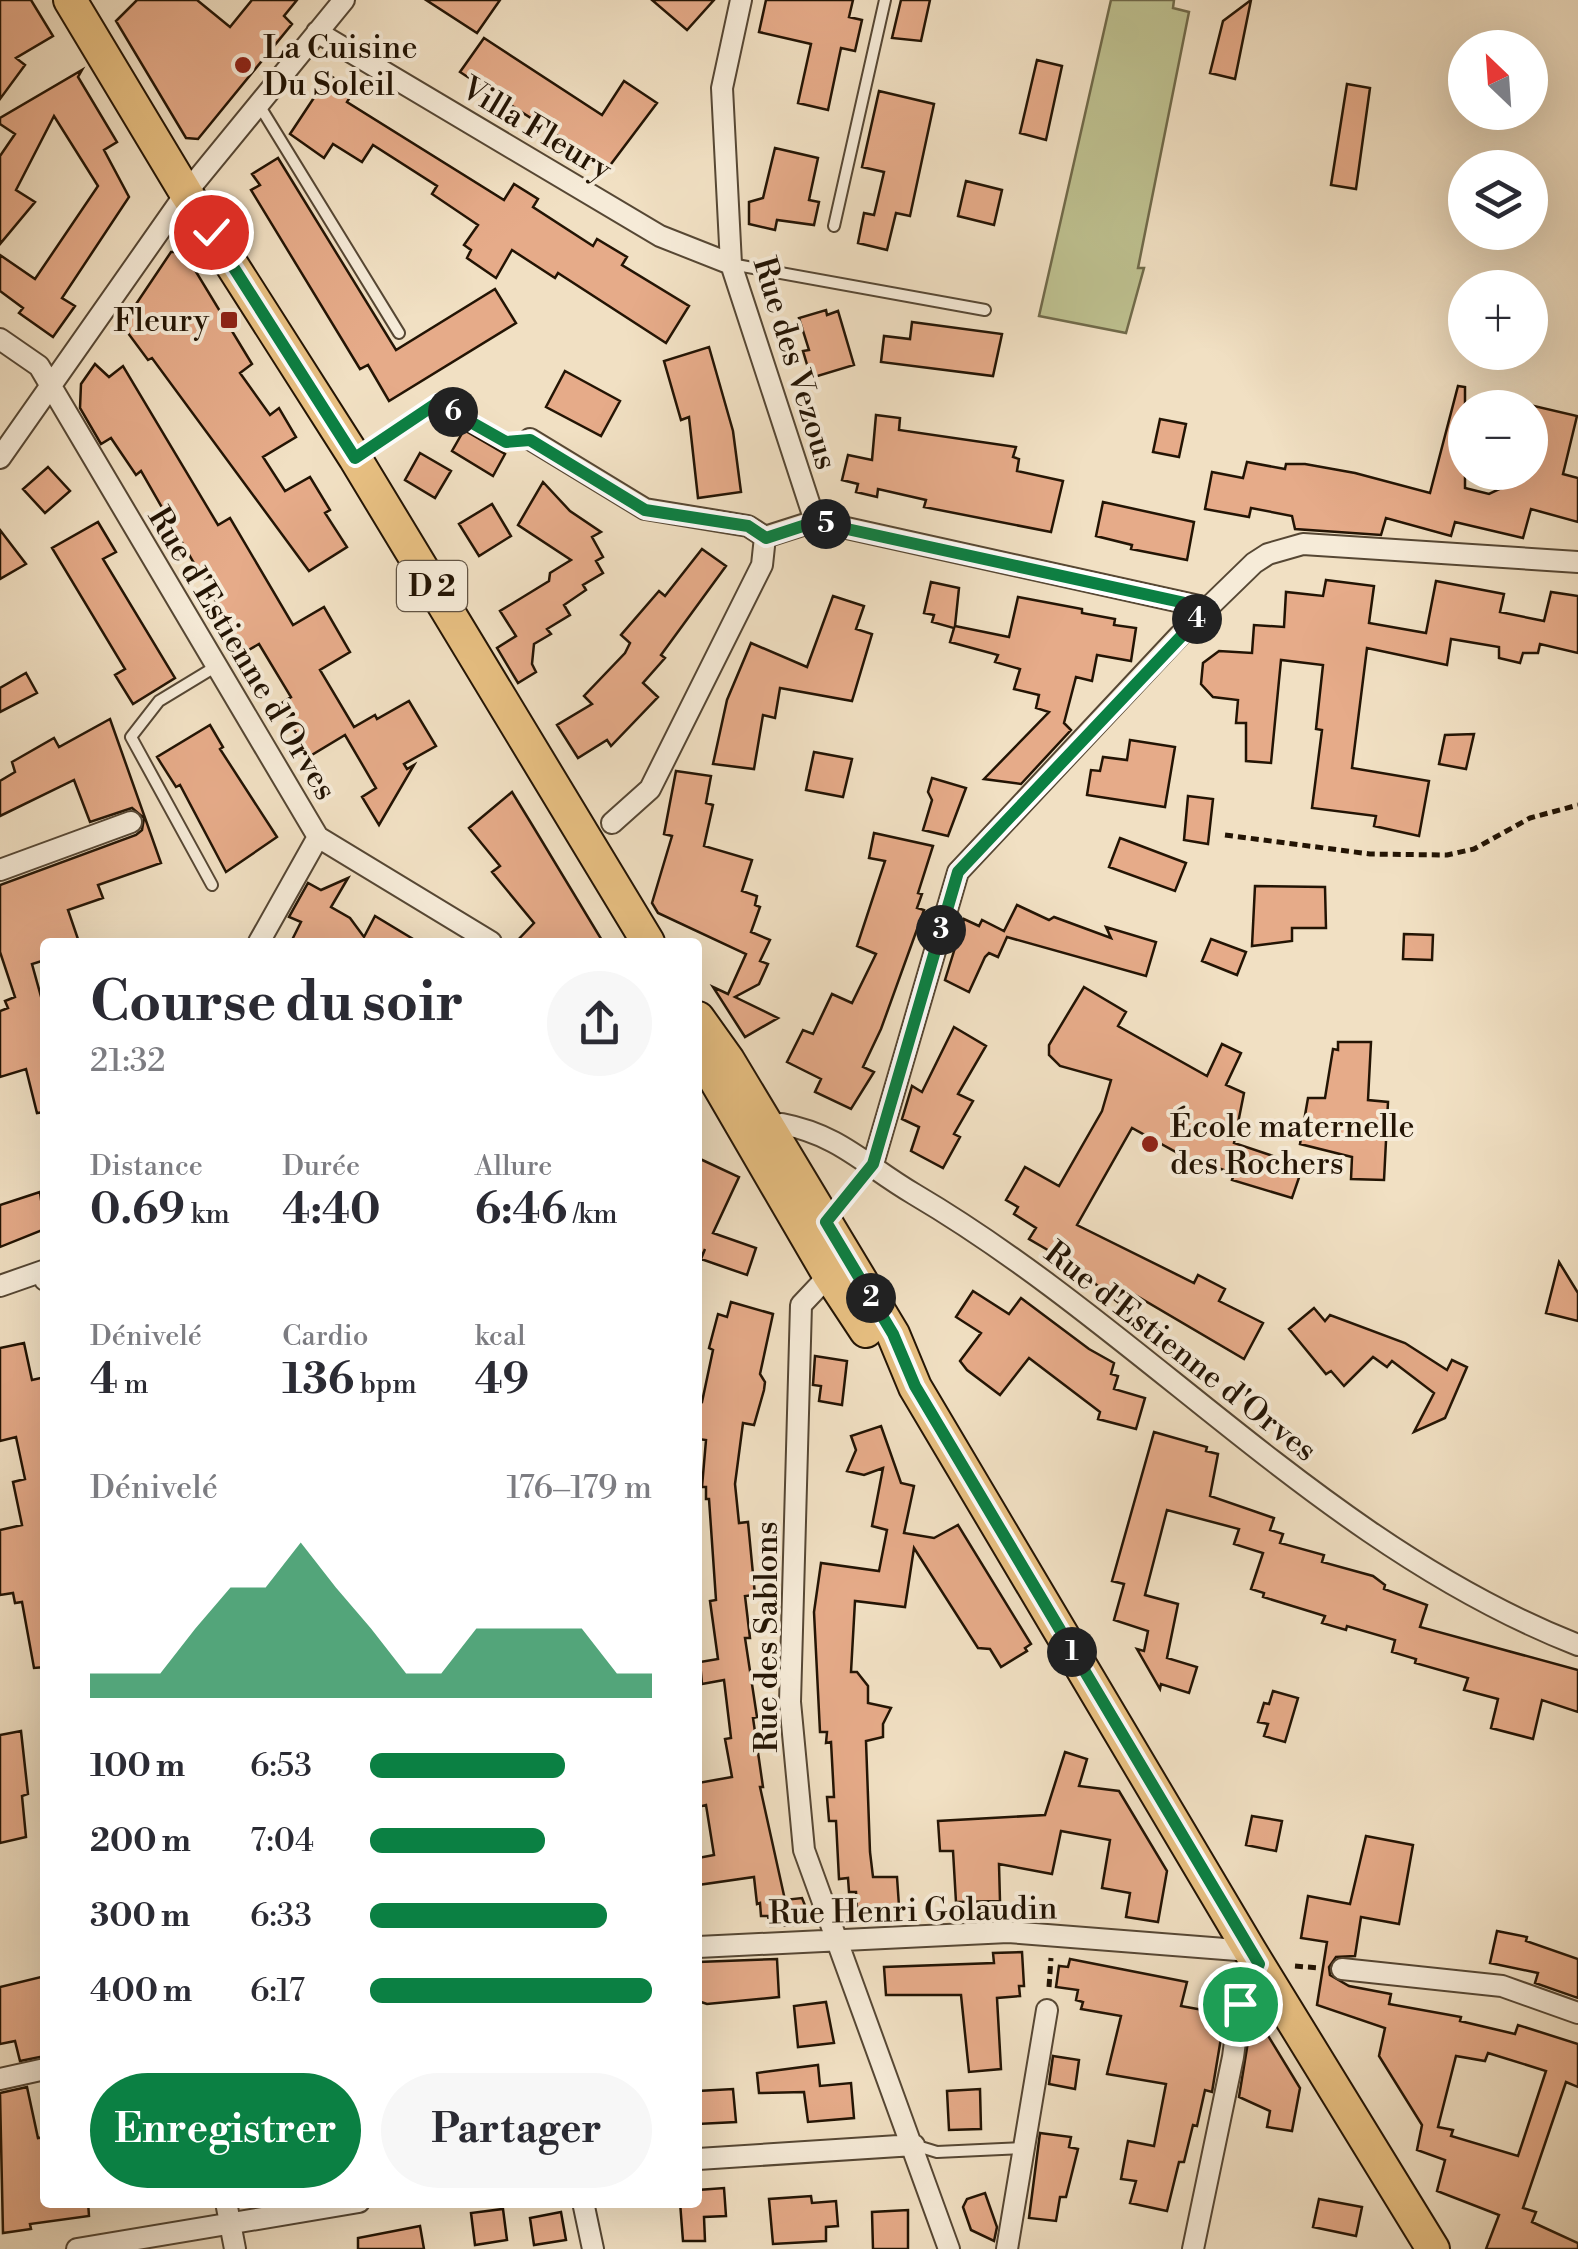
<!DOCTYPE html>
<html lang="fr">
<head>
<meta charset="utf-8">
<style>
	:root { --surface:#fff; --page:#f7f7f7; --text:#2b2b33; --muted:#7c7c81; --accent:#0b8043 }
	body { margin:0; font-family:"Libre Bodoni",serif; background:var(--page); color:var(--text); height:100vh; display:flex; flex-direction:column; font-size:38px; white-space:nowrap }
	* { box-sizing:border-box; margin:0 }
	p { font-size:32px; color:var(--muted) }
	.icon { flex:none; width:55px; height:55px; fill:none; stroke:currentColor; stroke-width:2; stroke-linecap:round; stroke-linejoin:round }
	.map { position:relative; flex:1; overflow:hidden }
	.side { position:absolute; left:40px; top:938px; width:662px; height:1270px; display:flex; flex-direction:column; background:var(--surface); border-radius:10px; box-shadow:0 10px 40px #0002 }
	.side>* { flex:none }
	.needle { width:65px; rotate:335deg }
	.tools { position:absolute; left:1448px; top:30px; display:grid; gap:20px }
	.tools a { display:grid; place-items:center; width:100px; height:100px; border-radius:50%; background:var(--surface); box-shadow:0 10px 40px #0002; font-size:50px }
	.pin { position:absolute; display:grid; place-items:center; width:85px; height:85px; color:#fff; margin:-42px; border:5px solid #fff; border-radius:50%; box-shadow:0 2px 10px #0007 }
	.km { position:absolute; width:50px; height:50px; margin:-25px; border-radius:50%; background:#222; color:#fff; font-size:28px; line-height:50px; text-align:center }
	.round { display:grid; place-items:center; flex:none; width:105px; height:105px; border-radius:52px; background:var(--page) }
	.summary { display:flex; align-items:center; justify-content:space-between; height:170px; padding:0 50px }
	h1 { font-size:55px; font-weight:700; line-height:75px }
	.stats { display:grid; grid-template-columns:repeat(3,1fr); gap:15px; height:170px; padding:10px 50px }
	.stats div { display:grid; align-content:center }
	.stats b { font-size:42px; font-weight:700 }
	.stats small { font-size:28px; font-weight:400 }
	.stats p { font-size:28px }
	.chart { height:280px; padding:20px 50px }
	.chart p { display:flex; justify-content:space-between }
	.chart svg { width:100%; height:180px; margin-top:10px; fill:var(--accent); opacity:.7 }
	.cta { display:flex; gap:20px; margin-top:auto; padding:20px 50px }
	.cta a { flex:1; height:115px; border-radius:60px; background:var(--accent); color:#fff; font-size:40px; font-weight:700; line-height:115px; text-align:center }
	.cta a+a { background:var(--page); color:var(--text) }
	ul { padding:0 50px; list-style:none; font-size:32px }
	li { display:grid; grid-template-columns:160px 120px 1fr; align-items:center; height:75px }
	li i { height:25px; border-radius:12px; background:var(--accent) }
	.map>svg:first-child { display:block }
	.green { fill:#bec190; stroke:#706a4a; stroke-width:2.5 }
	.building { fill:#e6ab89; stroke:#231404; stroke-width:2.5; fill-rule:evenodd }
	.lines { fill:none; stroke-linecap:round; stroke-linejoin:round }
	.service-casing { stroke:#564734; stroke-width:14 }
	.minor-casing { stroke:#564734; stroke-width:24 }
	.primary-casing { stroke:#231404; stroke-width:36 }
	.path { stroke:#231404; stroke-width:5; stroke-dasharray:8 5; stroke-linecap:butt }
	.service { stroke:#f6ebd8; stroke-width:10 }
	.minor { stroke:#f6ebd8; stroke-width:20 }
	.primary { stroke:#e8c082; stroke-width:32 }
	.route-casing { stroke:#fff; stroke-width:20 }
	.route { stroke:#0b8043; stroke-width:12 }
	.poi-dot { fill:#8f2418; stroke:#f6ebd8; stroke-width:4 }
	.labels { text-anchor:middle; stroke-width:8; stroke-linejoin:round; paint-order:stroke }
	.shield { fill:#f6ebd8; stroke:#625444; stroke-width:2.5 }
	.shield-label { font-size:30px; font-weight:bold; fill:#231404 }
	.poi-label { font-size:32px; fill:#231404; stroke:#f6ebd8; text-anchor:start }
	.street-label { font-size:32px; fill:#231404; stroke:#f6ebd8 }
</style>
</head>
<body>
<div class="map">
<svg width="1578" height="2249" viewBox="0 0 1578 2249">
	<rect width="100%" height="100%" fill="#f1e0c3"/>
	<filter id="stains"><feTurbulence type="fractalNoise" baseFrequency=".002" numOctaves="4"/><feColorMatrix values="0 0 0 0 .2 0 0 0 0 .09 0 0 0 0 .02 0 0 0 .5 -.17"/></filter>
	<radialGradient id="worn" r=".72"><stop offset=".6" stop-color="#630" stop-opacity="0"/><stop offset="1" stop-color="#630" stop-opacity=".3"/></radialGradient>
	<path class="green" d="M1111 0H1174L1173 8 1189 12 1138 268H1144L1126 333 1039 316Z"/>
	<path class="building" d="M0 0H31L53 36 16 58 25 65 0 99Z
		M137 0H197L230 27 252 0H297L284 16 292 24 198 139 186 138 116 21Z
		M426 0H500L477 33Z
		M652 0H714L687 30Z
		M766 0H853L849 17 862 20 855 51 841 48 828 110 798 103 811 44 759 32Z
		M901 0H930L921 41 892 38Z
		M1251 0 1235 79 1210 73 1223 21Z
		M484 38 602 115 624 81 657 103 608 168 460 72Z
		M1037 60 1062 66 1046 140 1020 133Z
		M82 70 78 77 117 142 104 150 129 197 62 298 75 306 53 337 19 313 23 308 0 291V255L35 279 98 186 54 116 16 190 35 202 0 244V156L15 134 0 124V118Z
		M329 75 354 90 347 102 504 200 514 184 538 199 533 207 593 246 597 239 627 257 622 265 689 306 666 343 558 273 555 278 512 250 496 278 467 258 471 250 464 245 478 225 432 194 437 186 373 145 362 162 333 144 324 158 290 134Z
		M1347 84 1370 88 1356 189 1331 185Z
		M879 91 934 104 910 216 896 213 887 250 858 243 864 213 874 215 884 172 862 167Z
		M775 148 818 158 809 200 819 202 814 225 777 220 775 230 749 224V202L763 198Z
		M278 158 396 350 495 289 516 323 389 401 368 365 360 369 251 190 260 185 252 174Z
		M966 181 1002 190 994 225 958 216Z
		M171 252H184L252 364 240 373 270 415 279 408 296 437 263 457 285 491 310 477 330 510 325 513 347 547 309 571 152 358 148 360 122 325Z
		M826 310 827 315 838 311 854 365 811 378 803 351 809 350 799 318Z
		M912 322 1002 334 993 376 881 362 884 336 910 339Z
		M709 347 733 431 741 492 698 498 689 417 681 420 664 361Z
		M95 364 109 377 123 366 218 525 230 518 293 625 324 607 350 652 320 670 354 727 375 715 377 719 409 701 436 746 404 764 407 769 414 765 379 825 362 797 376 788 345 735 310 756 279 705 291 697 259 644 245 652 141 471 136 475 111 438 101 444 80 408 81 384Z
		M565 371 620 401 601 436 546 407Z
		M1458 386 1465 387V488L1489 494 1506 486 1508 472H1533L1543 433 1530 430V405L1577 416 1563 474 1578 478V522L1531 509 1523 538 1455 522 1451 536 1386 518 1381 535 1295 529 1292 516 1251 508 1249 517 1205 509 1212 472 1243 478 1247 462 1285 469 1286 464H1305L1355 473 1430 493Z
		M876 415 900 418 899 430 1016 447 1013 457 1019 459 1017 471 1063 481 1051 532 924 507 926 500 878 489 877 497 856 492 858 484 842 480 848 455 872 460Z
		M1160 419 1186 424 1179 457 1153 452Z
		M464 430 505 454 493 476 452 451Z
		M420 453 451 471 435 498 405 480Z
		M48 467 70 491 45 513 23 489Z
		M543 482 570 511 601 532 592 537 603 557 596 561 603 573 583 585 586 590 564 605 570 615 547 629 551 634 534 644 532 664 536 672 518 683 497 648 516 636 500 611 549 581 550 573 571 560 518 525Z
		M1103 502 1194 522 1187 560 1131 549 1132 545 1096 536Z
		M492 504 511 536 479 556 459 524Z
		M98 522 116 552 103 559 175 678 133 704 115 675 125 669 52 548Z
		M0 530 26 564 0 579Z
		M702 549 726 566 661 655 665 658 643 683 658 697 611 746 607 740 578 758 557 725 592 704 584 696 625 653 630 643 621 635 659 591 665 596Z
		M1326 580 1374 586 1369 623 1426 633 1436 581 1504 594 1500 612 1544 621 1551 592 1578 596V653L1540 644 1538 653H1523L1520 663 1499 658V647L1451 639 1447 665 1367 648 1352 768 1429 781 1419 836 1374 826 1376 816 1312 808 1322 730 1316 729 1323 665 1281 660 1271 763 1246 761V723H1236L1238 700 1213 697 1201 684 1203 663 1219 651 1252 653 1254 625 1284 627 1286 592 1323 596Z
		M931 582 959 588 955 626 1009 637 1018 597 1082 609V613L1115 619 1114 625 1136 628 1131 661 1097 655 1092 681 1076 677 1064 723 1071 730 1021 784 984 779 1049 712 1036 708 1039 695 1014 689 1020 669 995 662 998 655 950 642 954 628 932 622 934 615 924 613Z
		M833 596 864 606 856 629 872 634 852 701 780 688 775 718 763 715 754 769 713 764 727 700 751 643 807 667Z
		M26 673 37 693 0 712V688Z
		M110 719 161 863 98 885 103 898 68 910 79 942H45V960L32 964 45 1011V1112L37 1113 26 1069 0 1077V1011L8 1008 5 1001 15 997 0 952V885L136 835 142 830 144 818 132 808 90 822 74 780 0 816V781L15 772 12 762 54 738 59 747Z
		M210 725 223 747 220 749 277 837 226 872 180 785 176 787 157 757Z
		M1474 734 1466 769 1439 764 1445 735Z
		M1130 740 1175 747 1165 807 1087 795 1091 770 1100 771 1103 757 1127 760Z
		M814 752 852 759 843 797 806 790Z
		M676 771 711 776 706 803 713 805 704 846 752 860 742 891 757 896 755 905 760 907 751 932 770 940 760 961 768 964 759 984 735 997 778 1018 745 1037 713 987 728 994 746 954 658 913 652 903 672 836 664 834Z
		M932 778 966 788 948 836 923 830 932 800 928 792Z
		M512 792 531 823 603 942H516L534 923 492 872 500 866 469 828Z
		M1188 796 1213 799 1208 844 1184 840Z
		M874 833 933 846 918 893 922 894 917 908 924 910 881 1029 863 1067 874 1072 851 1109 815 1092 821 1079 787 1062 803 1030 813 1034 832 994 852 1003 876 954 857 946 885 861 869 858Z
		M1120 838 1186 863 1175 891 1109 867Z
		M348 878 331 907 350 918 364 937 375 916 418 942H291L301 922 289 917 308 883 321 890Z
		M1255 886 1325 887 1326 928H1292V941L1252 946Z
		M1017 905 1049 920 1054 917 1111 938 1106 927 1156 942 1146 976 1007 937 998 957 989 953 985 957 969 992 945 980 964 919 979 926 982 920 1004 931Z
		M1404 934 1433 935 1432 960 1403 959Z
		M1211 939 1246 952 1237 975 1202 961Z
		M1084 987 1126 1012 1118 1026 1207 1076 1222 1044 1241 1053 1226 1085 1244 1093 1234 1143 1303 1166 1292 1198 1232 1180 1234 1174 1198 1160 1196 1163 1132 1128 1077 1225 1194 1283 1198 1275 1225 1289 1219 1301 1263 1323 1244 1359 1135 1295 1126 1309 1070 1263 1029 1239 1036 1228 1014 1214 1018 1207 1006 1200 1025 1167 1059 1186 1102 1111 1111 1080 1060 1066 1049 1055V1045Z
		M954 1027 986 1046 958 1094 973 1101 954 1134 960 1137 943 1168 911 1151 919 1127 902 1119 912 1086 922 1092Z
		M1338 1042H1371L1368 1100 1388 1102 1384 1180 1351 1179 1352 1157 1300 1144 1308 1098H1325L1333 1049 1338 1050Z
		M698 1158 739 1177 713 1233 756 1248 747 1275 701 1259 705 1249 698 1265Z
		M40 1192 45 1229 0 1247V1205Z
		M1559 1262 1578 1293V1321L1546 1313Z
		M973 1291 1009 1314 1021 1298 1089 1349 1114 1363 1111 1374 1118 1376 1114 1389 1145 1398 1136 1429 1098 1419 1100 1412 1029 1358 1000 1395 967 1370 960 1361 981 1333 956 1317Z
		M731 1302 773 1314 760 1374 765 1382 764 1390 754 1425 743 1423 735 1484 739 1523 748 1522 755 1595 745 1596 750 1638H745L757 1717 753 1718 763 1787H760L785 1900 802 1898 809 1915 802 1925 770 1926 768 1916H761L760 1903 757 1904 754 1877 698 1885V1858L714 1855 706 1805 698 1807V1783L732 1777 725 1739 731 1738 724 1680 702 1684 700 1662 718 1659 710 1601 716 1600 709 1499H706V1487H702L706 1440 698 1439V1401L702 1402 713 1350 709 1348 718 1314 727 1317Z
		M1314 1308 1325 1321 1330 1315 1405 1343 1447 1370 1452 1360 1467 1367 1445 1418 1414 1432 1434 1393 1392 1361 1387 1367 1373 1357 1344 1386 1331 1371 1326 1374 1289 1329Z
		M24 1343 32 1380 45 1377V1667L34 1668 22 1602 15 1603 13 1593 0 1595V1530L22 1525 13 1482 25 1479 16 1437 0 1441V1348Z
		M815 1356 847 1361 842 1405 819 1401 821 1386 813 1385Z
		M881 1426 901 1483 914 1486 904 1533 934 1538 958 1525 1031 1644 1025 1648 1027 1651 1001 1667 990 1649 978 1648 914 1548 905 1607 855 1601 851 1672H857L868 1686V1703L891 1708 883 1724V1737L866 1741 870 1852 873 1877H897L899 1906 857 1908 856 1892H849L848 1878 839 1879 836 1821H829L827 1797H834L831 1742 826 1743 827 1732H820L814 1612 821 1563 879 1571 887 1530 872 1526 883 1468 864 1475 847 1471 856 1450 851 1436Z
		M1154 1432 1207 1447 1206 1451 1218 1454 1210 1496 1274 1518 1270 1530 1283 1534 1280 1543 1324 1555 1322 1562 1373 1576 1385 1585 1384 1589 1427 1605 1420 1627 1578 1670V1712L1542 1700 1533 1739 1491 1728 1498 1699 1464 1690 1468 1678 1415 1663 1416 1659 1392 1652 1395 1640 1347 1626 1346 1630 1322 1623 1325 1616 1263 1597 1264 1593 1251 1589 1263 1553 1234 1544 1239 1529 1167 1510 1145 1595 1178 1604 1167 1658 1197 1667 1189 1693 1161 1684 1160 1689 1137 1649 1144 1651 1148 1631 1114 1620 1124 1584 1112 1581Z
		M1273 1691 1298 1698 1285 1742 1264 1736 1268 1724 1258 1722 1264 1703 1269 1704Z
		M21 1731 28 1794 22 1796 26 1837 0 1843V1735Z
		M1065 1752 1087 1759 1079 1786 1119 1791 1167 1871 1158 1922 1126 1917 1130 1893 1102 1888 1110 1840 1061 1831 1052 1874 999 1864 1000 1901 956 1902 953 1851H940L938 1821 1045 1815Z
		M1252 1816 1282 1821 1276 1851 1246 1845Z
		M1366 1836 1413 1845 1399 1924 1361 1917 1355 1956 1336 1957 1329 1967 1330 1975 1349 1986 1391 1994 1389 2004 1461 2017 1460 2021 1515 2034 1518 2025 1578 2044V2087L1566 2082 1523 2208 1536 2212 1532 2222 1578 2243V2249H1486L1499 2215 1437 2191 1445 2160 1417 2150 1422 2125 1379 2056 1385 2028 1317 2005 1327 1942 1301 1938 1308 1896 1350 1904ZM1488 2053 1546 2071 1518 2156 1451 2136 1453 2130 1438 2127 1456 2056 1485 2061Z
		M1497 1931 1527 1937 1526 1941 1578 1959V1998L1535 1983 1538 1973 1490 1963Z
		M1022 1952 1024 1986H1019L1020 1996 997 1998 1001 2069 969 2072 961 1995H886L884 1967 994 1963 993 1953Z
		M777 1959 779 1997 707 2004 698 2001V1962Z
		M1070 1959 1187 1982 1181 2006 1225 2014 1212 2092 1205 2090 1197 2126 1193 2125 1184 2162H1179L1167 2211 1130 2203 1136 2181 1121 2179 1128 2141 1154 2146 1166 2084 1107 2074 1121 2016 1081 2009 1083 2002 1076 2000 1078 1990 1056 1987 1059 1966 1068 1967Z
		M45 1976V2056L20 2061 15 2041 0 2044V1987Z
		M826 2002 834 2043 798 2047 794 2006Z
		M1253 2011 1300 2088 1292 2131 1267 2127 1270 2111 1239 2097Z
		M1053 2056 1079 2060 1075 2089 1049 2084Z
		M818 2065 820 2086 851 2083 854 2118 808 2122 804 2092 759 2093 757 2073Z
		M27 2087 38 2138 45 2137V2202H88L89 2216 30 2224 31 2229 3 2233 0 2093Z
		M733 2089 736 2122 698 2124V2091Z
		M980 2089 981 2129 949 2130 947 2091Z
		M1040 2133 1071 2137 1069 2147 1078 2149 1066 2197H1060L1056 2221 1029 2218Z
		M724 2188 726 2216 704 2217 705 2241H683L680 2202H698V2190Z
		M985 2193 997 2227 994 2241 971 2230 963 2207 967 2199Z
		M811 2196 812 2203 836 2201 838 2226 826 2227V2241L773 2244 769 2199Z
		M1319 2199 1362 2207 1356 2236 1313 2227Z
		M503 2209 507 2240 475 2245 471 2213Z
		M908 2210V2249H873L872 2212Z
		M561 2212 566 2240 534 2245 530 2218Z
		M420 2226 424 2249H358V2238Z"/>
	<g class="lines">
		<defs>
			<path id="service" d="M259 105 399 333
				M834 226 885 0
				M731 264 985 310
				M212 885 131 737 159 701 215 667
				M914 2145 937 2152 1022 2148"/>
			<path id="minor" d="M741 0 722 88 731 264 815 521 1208 608
				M317 32 660 236 731 264
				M0 339 39 366 318 837 491 942
				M530 439 645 509 748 526 765 537
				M0 458 186 193 344 0
				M612 823 650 789 762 565 765 537 815 521
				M0 870 131 822
				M259 942 318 837
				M770 1140 782 1124C840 1135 866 1166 914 1194 1145 1330 1325 1546 1578 1645
				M873 1164 958 872 1180 635 1254 563 1268 554 1303 544 1578 562
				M834 1270 801 1305 790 1702 804 1850 949 2249
				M0 1286 43 1271 45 1280
				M698 1947 1008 1932 1250 1951
				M1342 1969 1502 1986 1578 2013
				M0 2079 45 2069
				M698 2159 914 2145
				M226 2202 235 2249
				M583 2202 593 2249
				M77 2249 359 2202
				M1007 2249 1047 2010
				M1193 2249 1233 2057 1240 2004 1259 1964"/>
			<path id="primary" d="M70 0 186 193 355 458 648 942
				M698 1018 728 1060 893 1334 915 1387 1250 1951 1433 2249
				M698 1050 829 1275 866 1331"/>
		</defs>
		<use href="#service" class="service-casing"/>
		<use href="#minor" class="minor-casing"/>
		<use href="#primary" class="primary-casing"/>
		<path class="path" d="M380 441 437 403 507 442
			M1225 835 1370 854 1447 855 1474 849 1530 818 1578 805
			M1295 1966 1319 1968
			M1049 1987 1051 1958"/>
		<use href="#service" class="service"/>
		<use href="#minor" class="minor"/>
		<use href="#primary" class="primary"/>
	</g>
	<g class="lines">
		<defs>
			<path id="route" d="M211 232 355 458 437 403 506 442 530 440 645 510 748 526 766 538 815 522 1208 608 958 872 873 1164 826 1222 893 1334 915 1386 1259 1964 1240 2004"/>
		</defs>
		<use href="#route" class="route-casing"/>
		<use href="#route" class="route"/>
	</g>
	<g class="poi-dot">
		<circle cx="243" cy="65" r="10"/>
		<rect x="219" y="310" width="20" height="20" rx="5"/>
		<circle cx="1150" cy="1144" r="10"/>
	</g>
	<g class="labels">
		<rect class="shield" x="397" y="561" width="70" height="50" rx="8"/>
		<g class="shield-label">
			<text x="432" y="596">D 2</text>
		</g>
		<g class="poi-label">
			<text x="263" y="58">La Cuisine<tspan x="263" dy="37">Du Soleil</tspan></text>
			<text x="209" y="331" text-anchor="end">Fleury</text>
			<text x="1170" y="1137">École maternelle<tspan x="1170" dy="37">des Rochers</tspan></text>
		</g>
		<g class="street-label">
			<text transform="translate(537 128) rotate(31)" y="11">Villa Fleury</text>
			<text transform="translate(796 363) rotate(73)" y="11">Rue des Vezous</text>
			<text transform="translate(243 653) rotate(59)" y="11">Rue d'Estienne d'Orves</text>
			<text transform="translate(1181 1351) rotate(38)" y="11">Rue d'Estienne d'Orves</text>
			<text transform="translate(766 1637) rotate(-90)" y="11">Rue des Sablons</text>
			<text transform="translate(913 1910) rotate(-1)" y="11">Rue Henri Golaudin</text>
		</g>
	</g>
	<rect width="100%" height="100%" filter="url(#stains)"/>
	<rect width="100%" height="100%" fill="url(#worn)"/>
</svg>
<div class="tools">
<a><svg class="needle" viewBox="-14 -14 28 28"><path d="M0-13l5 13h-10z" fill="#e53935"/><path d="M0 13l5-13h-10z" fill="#7c7c81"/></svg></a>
<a><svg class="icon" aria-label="layers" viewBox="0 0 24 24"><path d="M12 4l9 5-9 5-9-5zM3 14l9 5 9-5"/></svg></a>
<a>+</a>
<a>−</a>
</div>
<div class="pin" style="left:1240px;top:2004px;background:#1e9e55"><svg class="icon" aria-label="arrive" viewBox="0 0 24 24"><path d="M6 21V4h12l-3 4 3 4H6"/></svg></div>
<div class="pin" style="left:211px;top:232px;background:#d93025"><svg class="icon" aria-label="check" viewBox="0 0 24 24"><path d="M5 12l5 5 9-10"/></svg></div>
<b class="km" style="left:1072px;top:1652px">1</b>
<b class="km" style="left:871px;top:1298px">2</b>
<b class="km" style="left:941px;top:930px">3</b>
<b class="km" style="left:1197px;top:619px">4</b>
<b class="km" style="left:826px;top:524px">5</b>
<b class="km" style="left:453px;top:412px">6</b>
<section class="side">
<div class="summary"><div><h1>Course du soir</h1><p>21:32</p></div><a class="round"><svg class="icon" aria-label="share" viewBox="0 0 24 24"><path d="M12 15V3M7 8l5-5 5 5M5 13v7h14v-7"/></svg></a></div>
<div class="stats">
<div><p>Distance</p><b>0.69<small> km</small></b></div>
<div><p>Durée</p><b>4:40</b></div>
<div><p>Allure</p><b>6:46<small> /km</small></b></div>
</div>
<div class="stats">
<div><p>Dénivelé</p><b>4<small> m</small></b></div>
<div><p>Cardio</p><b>136<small> bpm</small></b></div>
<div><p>kcal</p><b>49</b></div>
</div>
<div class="chart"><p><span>Dénivelé</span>176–179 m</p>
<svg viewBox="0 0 160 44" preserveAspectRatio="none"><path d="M0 44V38L10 38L20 38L30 27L40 17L50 17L60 6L70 17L80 27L90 38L100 38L110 27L120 27L130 27L140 27L150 38L160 38V44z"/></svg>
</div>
<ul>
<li><b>100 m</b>6:53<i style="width:69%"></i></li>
<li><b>200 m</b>7:04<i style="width:62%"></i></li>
<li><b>300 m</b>6:33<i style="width:84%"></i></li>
<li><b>400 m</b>6:17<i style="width:100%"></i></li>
</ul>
<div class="cta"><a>Enregistrer</a><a>Partager</a></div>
</section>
</div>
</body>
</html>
